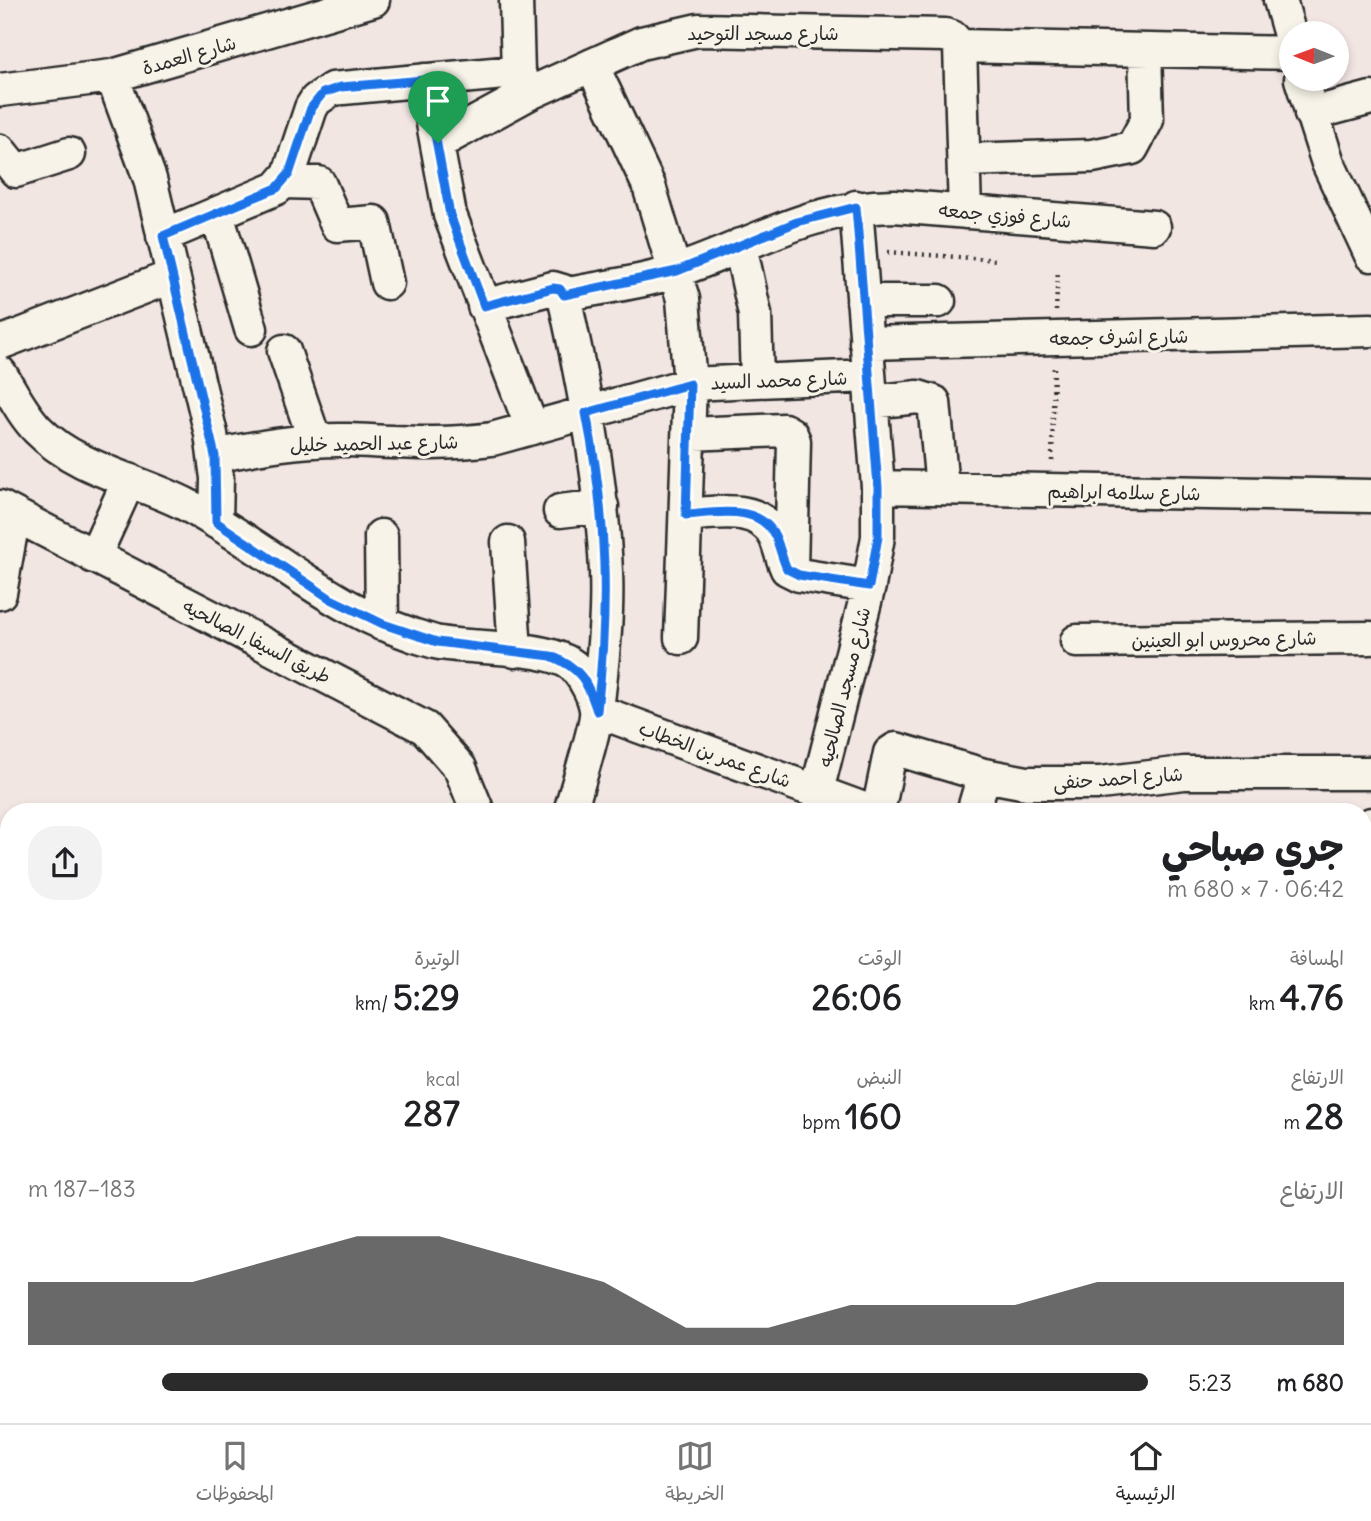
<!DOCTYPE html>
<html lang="ar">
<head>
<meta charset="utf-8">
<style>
	:root { --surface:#fff; --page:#f2f2f2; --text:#202124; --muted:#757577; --line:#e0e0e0; --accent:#2b2b2b }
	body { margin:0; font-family:Delius,"Playpen Sans Arabic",sans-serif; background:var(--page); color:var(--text); direction:rtl; height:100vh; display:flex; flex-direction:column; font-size:26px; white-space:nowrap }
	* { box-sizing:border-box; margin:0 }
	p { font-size:23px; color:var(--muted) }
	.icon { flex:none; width:38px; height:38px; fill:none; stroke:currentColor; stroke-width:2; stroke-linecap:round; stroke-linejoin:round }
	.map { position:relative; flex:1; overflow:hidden; direction:ltr }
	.panel { position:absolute; left:0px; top:803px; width:1372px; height:621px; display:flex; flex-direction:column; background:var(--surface); border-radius:28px 28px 0 0; box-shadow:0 4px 10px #0003; direction:rtl }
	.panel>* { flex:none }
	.needle { width:46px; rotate:271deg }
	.buttons { position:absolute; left:1279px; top:21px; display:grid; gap:14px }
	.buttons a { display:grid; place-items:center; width:70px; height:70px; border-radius:50%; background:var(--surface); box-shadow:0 4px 10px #0003; font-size:35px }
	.pin { position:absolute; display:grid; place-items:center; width:60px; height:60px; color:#fff; margin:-72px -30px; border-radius:50% 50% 50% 0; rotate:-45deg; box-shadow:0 0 7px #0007 }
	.pin .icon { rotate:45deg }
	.round { display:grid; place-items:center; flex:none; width:74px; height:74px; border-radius:28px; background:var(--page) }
	.headline { display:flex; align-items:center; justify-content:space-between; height:119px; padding:0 28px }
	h1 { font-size:38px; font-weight:700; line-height:52px }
	.figures { display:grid; grid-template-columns:repeat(3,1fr); gap:10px; height:119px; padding:7px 28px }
	.figures div { display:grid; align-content:center }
	.figures b { font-size:35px; font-weight:700 }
	.figures small { font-size:19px; font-weight:400 }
	.figures p { font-size:19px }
	.chart { height:196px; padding:14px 28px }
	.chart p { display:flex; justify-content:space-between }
	.chart svg { width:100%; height:126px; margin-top:7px; fill:var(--accent); opacity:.7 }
	ul { padding:0 28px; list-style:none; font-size:23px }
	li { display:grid; grid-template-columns:112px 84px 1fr; align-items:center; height:52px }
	li i { height:18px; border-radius:9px; background:var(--accent) }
	.tabs { display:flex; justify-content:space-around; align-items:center; height:98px; border-top:2px solid var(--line); background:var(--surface); font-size:19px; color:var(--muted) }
	.tabs a { display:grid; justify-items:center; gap:4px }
	.tabs .on { color:var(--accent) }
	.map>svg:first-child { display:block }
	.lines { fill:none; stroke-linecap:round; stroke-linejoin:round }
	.minor-casing { stroke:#2b2b2b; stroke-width:37 }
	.path { stroke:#2b2b2b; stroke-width:4.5; stroke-dasharray:2 5; stroke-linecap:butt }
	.minor { stroke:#f7f3e8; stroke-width:32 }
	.route-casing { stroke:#fff; stroke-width:14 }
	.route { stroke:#1a73e8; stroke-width:9 }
	.labels { text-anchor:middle; stroke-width:6; stroke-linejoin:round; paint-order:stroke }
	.street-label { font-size:19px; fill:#2b2b2b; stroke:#f7f3e8 }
</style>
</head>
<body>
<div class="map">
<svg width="1371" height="1423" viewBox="0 0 1371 1423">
	<rect width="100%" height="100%" fill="#f2e6e3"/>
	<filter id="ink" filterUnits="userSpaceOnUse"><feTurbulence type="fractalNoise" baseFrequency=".0143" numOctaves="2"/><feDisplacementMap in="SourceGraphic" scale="14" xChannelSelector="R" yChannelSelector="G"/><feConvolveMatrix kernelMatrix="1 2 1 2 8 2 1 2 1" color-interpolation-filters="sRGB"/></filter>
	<g filter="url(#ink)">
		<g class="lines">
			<defs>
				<path id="minor" d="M516 0 518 74
					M1280 0 1292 42
					M960 46 965 212
					M592 65 649 186 683 299 690 384 681 638
					M112 76 150 179 211 434 217 478 216 522
					M1301 79 1328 163 1371 255
					M425 80 450 215 532 428
					M0 90 112 76 373 0
					M1311 114 1371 98
					M438 143 528 94
					M0 151 16 171 69 154
					M964 160 1092 156 1132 148 1147 120 1145 50
					M284 182 319 183 337 225 374 222 387 283
					M217 214 251 329
					M163 236 277 188 289 174 311 108 316 100 332 89 515 72 520 75 522 90 528 94 641 43 698 30 945 35 952 37 960 46 1292 53
					M740 245 755 314 757 381
					M563 295C601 287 643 283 679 270 757 243 809 207 894 206L1154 227
					M863 301H939
					M484 306 553 288 563 291C583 383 602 478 606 572 608 619 602 665 597 711L872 812
					M0 343 173 276
					M866 343 1371 330
					M284 351 315 441
					M0 373C11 391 23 415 38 430 76 469 138 480 185 504 273 550 334 615 435 642 468 650 558 643 578 671 586 681 594 696 596 709 598 723 575 793 570 812
					M871 402 918 397 934 402 942 488
					M689 434 784 430 791 434 794 441 791 570
					M215 456C258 447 303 439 348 440 399 442 440 446 492 439L690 384 869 376
					M878 487 1371 496
					M0 507 425 728 460 768 478 812
					M560 511 602 506
					M686 515C716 513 761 503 776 538 780 548 782 559 787 569L799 575 869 586
					M381 536 382 624
					M508 542 515 651
					M94 557 129 480
					M0 593 14 515
					M1077 641 1371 638
					M817 791 869 586 878 537V487L856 207
					M878 812 890 753 896 749 984 775 1027 783H1100L1184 773H1371
					M973 812 984 775
					M1363 870 1371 824
					M1363 1023 1371 1026
					M1363 1201 1371 1181
					M813 1416 822 1423
					M940 1416 949 1423
					M318 1423 320 1416
					M1083 1423 1087 1416
					M1203 1423 1206 1416"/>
			</defs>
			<use href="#minor" class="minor-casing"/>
			<path class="path" d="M888 252 998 260
				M1056 311 1058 270
				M1052 461 1054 365"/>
			<use href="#minor" class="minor"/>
		</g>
	</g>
	<g class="lines" filter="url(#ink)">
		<defs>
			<path id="route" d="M425 80 450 215 484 306 553 288 560 289 564 295 677 271 797 222 856 207 878 487V537L869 586 799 575 787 569C782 558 780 548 776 538 761 503 716 513 686 515L690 384 586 413C607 516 609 607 597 711 587 681 581 668 551 656L437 642 383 624 331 599 216 522 215 456 163 236 277 188 289 174 311 108 323 93 341 87Z"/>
		</defs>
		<use href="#route" class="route-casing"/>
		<use href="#route" class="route"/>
	</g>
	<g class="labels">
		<g class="street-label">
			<text x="763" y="40">شارع مسجد التوحيد</text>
			<text transform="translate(189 55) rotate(-16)" y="7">شارع العمدة</text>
			<text transform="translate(1005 215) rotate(5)" y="7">شارع فوزي جمعه</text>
			<text transform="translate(1119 337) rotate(-1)" y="7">شارع اشرف جمعه</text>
			<text transform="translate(779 380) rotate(-2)" y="7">شارع محمد السيد</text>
			<text transform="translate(374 443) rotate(-1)" y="7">شارع عبد الحميد خليل</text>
			<text transform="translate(1124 492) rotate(1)" y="7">شارع سلامه ابراهيم</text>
			<text transform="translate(1224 639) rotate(-1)" y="7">شارع محروس ابو العينين</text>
			<text transform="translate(257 641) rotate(27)" y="7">طريق السيفا, الصالحيه</text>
			<text transform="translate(844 687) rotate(-76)" y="7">شارع مسجد الصالحيه</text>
			<text transform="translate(715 754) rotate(20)" y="7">شارع عمر بن الخطاب</text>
			<text transform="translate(1118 778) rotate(-4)" y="7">شارع احمد حنفى</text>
		</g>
	</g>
</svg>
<div class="buttons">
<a><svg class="needle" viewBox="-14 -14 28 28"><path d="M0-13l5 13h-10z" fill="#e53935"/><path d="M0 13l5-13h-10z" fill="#757577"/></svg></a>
</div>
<div class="pin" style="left:438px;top:143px;background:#1e9e55"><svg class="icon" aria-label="arrive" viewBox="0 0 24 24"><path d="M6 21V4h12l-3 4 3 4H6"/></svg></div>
<section class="panel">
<div class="headline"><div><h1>جري صباحي</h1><p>06:42 · 7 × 680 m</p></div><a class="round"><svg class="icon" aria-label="share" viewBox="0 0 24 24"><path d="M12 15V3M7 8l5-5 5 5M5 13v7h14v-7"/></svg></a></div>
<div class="figures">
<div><p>المسافة</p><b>4.76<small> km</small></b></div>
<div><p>الوقت</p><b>26:06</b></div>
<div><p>الوتيرة</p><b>5:29<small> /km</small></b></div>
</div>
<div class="figures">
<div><p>الارتفاع</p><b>28<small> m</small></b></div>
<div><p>النبض</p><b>160<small> bpm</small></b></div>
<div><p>kcal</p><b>287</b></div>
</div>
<div class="chart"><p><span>الارتفاع</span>183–187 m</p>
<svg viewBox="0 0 160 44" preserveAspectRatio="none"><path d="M0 44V22L10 22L20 22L30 14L40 6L50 6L60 14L70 22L80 38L90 38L100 30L110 30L120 30L130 22L140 22L150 22L160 22V44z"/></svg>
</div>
<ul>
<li><b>680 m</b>5:23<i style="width:88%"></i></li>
</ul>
</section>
</div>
<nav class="tabs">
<a class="on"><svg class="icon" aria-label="home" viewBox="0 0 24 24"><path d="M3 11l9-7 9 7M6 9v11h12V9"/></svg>الرئيسية</a>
<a><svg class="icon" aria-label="map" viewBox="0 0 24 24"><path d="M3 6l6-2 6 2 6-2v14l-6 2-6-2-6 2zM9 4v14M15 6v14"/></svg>الخريطة</a>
<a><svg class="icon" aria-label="saved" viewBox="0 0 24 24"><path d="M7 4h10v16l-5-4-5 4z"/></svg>المحفوظات</a>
</nav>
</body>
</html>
